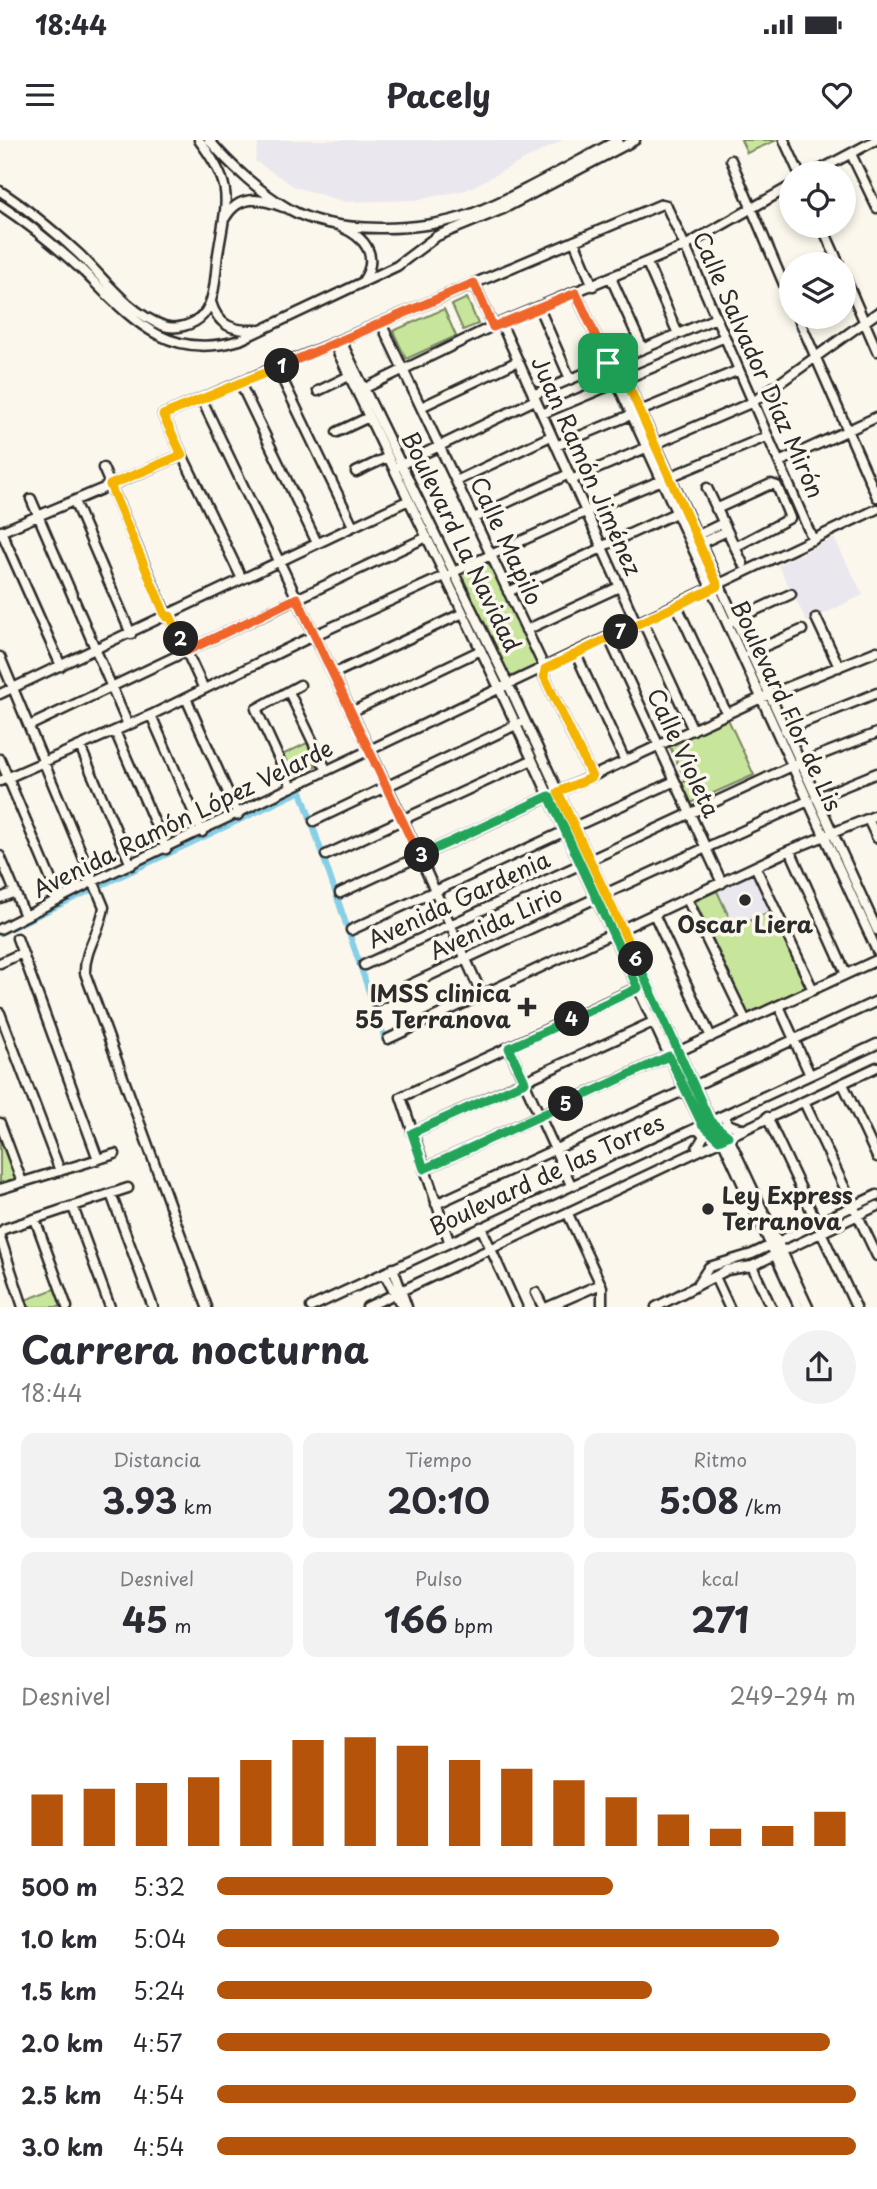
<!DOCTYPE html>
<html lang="es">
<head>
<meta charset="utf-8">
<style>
	:root { --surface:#fff; --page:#f2f2f3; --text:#2b2b33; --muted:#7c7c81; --accent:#b45309 }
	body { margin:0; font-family:"Playpen Sans",sans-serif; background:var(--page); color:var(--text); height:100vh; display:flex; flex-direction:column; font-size:26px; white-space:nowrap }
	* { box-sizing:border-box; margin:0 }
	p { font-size:23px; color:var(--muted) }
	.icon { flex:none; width:38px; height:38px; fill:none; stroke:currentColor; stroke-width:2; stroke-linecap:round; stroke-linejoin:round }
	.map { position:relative; height:1167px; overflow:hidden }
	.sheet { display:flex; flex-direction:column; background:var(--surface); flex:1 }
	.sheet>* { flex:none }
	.fabs { position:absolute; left:779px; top:21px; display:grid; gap:14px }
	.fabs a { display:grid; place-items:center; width:77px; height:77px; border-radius:50%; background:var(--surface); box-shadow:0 4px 10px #0003; font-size:35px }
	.pin { position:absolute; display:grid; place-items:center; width:60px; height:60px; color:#fff; margin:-30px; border-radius:14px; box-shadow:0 4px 10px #0006 }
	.km { position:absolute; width:35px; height:35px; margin:-18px; border-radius:50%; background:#222; color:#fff; font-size:19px; line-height:35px; text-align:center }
	.round { display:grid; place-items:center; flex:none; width:74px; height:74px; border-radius:37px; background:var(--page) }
	.head { display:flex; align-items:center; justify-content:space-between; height:119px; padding:0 21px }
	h1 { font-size:38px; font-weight:700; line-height:52px }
	.stats { display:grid; grid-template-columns:repeat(3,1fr); gap:10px; height:119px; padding:7px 21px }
	.stats div { display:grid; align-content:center; border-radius:14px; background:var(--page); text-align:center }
	.stats b { font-size:35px; font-weight:700 }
	.stats small { font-size:19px; font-weight:400 }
	.stats p { font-size:19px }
	.chart { height:196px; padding:14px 21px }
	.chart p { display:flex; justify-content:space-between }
	.chart svg { width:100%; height:126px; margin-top:7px; stroke:var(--accent); stroke-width:6 }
	ul { padding:0 21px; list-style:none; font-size:23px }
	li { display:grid; grid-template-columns:112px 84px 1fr; align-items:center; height:52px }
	li i { height:18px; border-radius:9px; background:var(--accent) }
	.status { display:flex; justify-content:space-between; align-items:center; height:49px; padding:0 35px; background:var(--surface); direction:ltr }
	.status svg { height:19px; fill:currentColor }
	header { display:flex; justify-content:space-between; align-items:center; height:91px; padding:0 21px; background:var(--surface); font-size:32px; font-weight:700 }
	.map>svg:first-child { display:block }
	.built { fill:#ebe7ef }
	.green { fill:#c8e59c; stroke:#7a8864; stroke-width:2 }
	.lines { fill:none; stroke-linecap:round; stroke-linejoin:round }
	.canal { stroke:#86cfe7; stroke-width:6 }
	.minor-casing { stroke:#2b2b2b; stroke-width:13 }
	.minor { stroke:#fbf7ec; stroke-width:8 }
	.split-1-casing { stroke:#fff; stroke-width:14 }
	.split-2-casing { stroke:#fff; stroke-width:14 }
	.split-3-casing { stroke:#fff; stroke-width:14 }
	.split-4-casing { stroke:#fff; stroke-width:14 }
	.split-5-casing { stroke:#fff; stroke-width:14 }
	.split-6-casing { stroke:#fff; stroke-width:14 }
	.split-7-casing { stroke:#fff; stroke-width:14 }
	.split-8-casing { stroke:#fff; stroke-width:14 }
	.split-1 { stroke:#f0652b; stroke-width:9 }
	.split-2 { stroke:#f5b400; stroke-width:9 }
	.split-3 { stroke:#f0652b; stroke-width:9 }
	.split-4 { stroke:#22a559; stroke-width:9 }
	.split-5 { stroke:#22a559; stroke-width:9 }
	.split-6 { stroke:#22a559; stroke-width:9 }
	.split-7 { stroke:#f5b400; stroke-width:9 }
	.split-8 { stroke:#f5b400; stroke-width:9 }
	.poi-dot { fill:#2b2b2b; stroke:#fbf7ec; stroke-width:2.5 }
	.labels { text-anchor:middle; stroke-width:7; stroke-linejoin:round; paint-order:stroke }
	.street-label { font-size:23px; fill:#2b2b2b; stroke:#fbf7ec }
	.poi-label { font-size:23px; font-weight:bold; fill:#2b2b2b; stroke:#fbf7ec }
</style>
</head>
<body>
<div class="status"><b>18:44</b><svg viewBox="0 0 49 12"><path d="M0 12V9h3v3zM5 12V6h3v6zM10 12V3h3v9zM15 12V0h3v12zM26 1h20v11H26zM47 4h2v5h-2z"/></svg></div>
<header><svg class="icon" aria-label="menu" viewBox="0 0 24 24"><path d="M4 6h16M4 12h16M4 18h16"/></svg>Pacely<svg class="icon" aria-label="heart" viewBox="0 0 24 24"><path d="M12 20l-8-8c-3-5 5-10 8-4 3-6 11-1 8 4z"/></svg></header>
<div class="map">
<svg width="877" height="1167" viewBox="0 0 877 1167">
	<rect width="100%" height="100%" fill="#fbf7ec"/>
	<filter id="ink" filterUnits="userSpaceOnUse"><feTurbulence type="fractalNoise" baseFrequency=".0143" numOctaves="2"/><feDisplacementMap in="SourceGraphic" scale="14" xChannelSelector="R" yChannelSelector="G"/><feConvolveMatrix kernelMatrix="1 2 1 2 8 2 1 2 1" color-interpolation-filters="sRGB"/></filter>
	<g filter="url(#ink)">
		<path class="built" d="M259 0H563L466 50 415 60 346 62 295 47 255 21Z
			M834 398 863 455 807 482 778 425Z
			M755 732 773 770 734 788 717 751Z"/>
		<path class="green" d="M741 0H777L747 13Z
			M467 158 478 184 463 190 452 165Z
			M444 169 456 196 406 219 393 191Z
			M489 419 539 524 510 537 460 433Z
			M728 579 754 635 691 663 682 643 686 641 669 605Z
			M307 603 316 626 293 636 282 615Z
			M717 751 734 788 773 770 808 846 748 874 695 761Z
			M0 991 17 1038 0 1043Z
			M57 1148 64 1167H27L25 1160Z"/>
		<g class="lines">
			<path class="canal" d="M0 793 301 651 386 902"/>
			<defs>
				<path id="minor" d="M209 0C230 25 261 53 289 69 334 95 424 92 471 74 522 54 570 25 618 0
					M784 0 799 33
					M851 14 877 68
					M731 20 791 161
					M814 33 876 0
					M0 51C28 69 54 91 79 114 104 138 129 174 164 186 176 190 194 185 203 175 216 160 215 134 218 114 227 58 235 48 199 0
					M0 65C29 84 58 108 84 132 131 178 167 222 240 200L397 126 437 96 503 69 635 0
					M225 78C239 54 260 58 283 67
					M822 86 839 124
					M341 87C365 97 380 116 363 141
					M574 101 593 146
					M647 123 678 194
					M844 135 877 211
					M611 138 643 209
					M474 143 493 186
					M576 153 877 811
					M211 162C218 186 233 191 257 190
					M539 168 570 239
					M798 177 877 357
					M381 183 545 529 544 536 592 637
					M501 183 637 485
					M341 201 509 546 710 980 728 996 808 1167
					M334 204 500 550 685 950 702 983 719 1000
					M617 220 877 790
					M277 228 353 386
					M240 243 317 403
					M361 250 493 186 685 106 791 46
					M318 251 349 236
					M533 255 716 178
					M202 260 403 680 482 855
					M421 267 518 221
					M542 274 725 197
					M337 292 369 277
					M556 306 739 230
					M779 322 877 277
					M396 327 535 260
					M103 328 167 477
					M356 332 388 317
					M571 340 753 262 877 173
					M456 341 551 296
					M707 348 743 424
					M31 359 128 585
					M74 361 131 494
					M716 369 771 344 777 346 790 378 735 407
					M474 378 569 334
					M1 391 61 526
					M0 392 182 315
					M696 396 723 383
					M699 404 727 391
					M601 407 678 372
					M242 439 163 275 662 64 666 65 685 106 813 400
					M508 452 602 408
					M677 466 727 574
					M170 476 204 549
					M816 478 839 527
					M643 482 693 590
					M730 482 791 454
					M526 490 619 447
					M609 498 722 743
					M749 513 802 490
					M576 514 625 621
					M0 517 104 767C101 790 84 810 85 833L207 1167
					M333 534 463 473
					M289 552 324 625
					M0 554 409 360
					M186 558 238 675
					M351 572 481 510
					M151 575 202 692
					M29 586 427 397
					M785 590 877 553
					M115 591 166 709
					M80 606 131 725
					M0 619 59 759
					M0 641 151 575 315 495 585 372 768 296
					M292 647 256 569 300 545
					M816 658 877 633
					M868 679 877 698
					M314 681 520 583
					M574 687 675 641
					M790 710 846 834
					M326 715 532 620
					M0 716 25 776
					M756 728 813 850
					M340 753 761 558 877 511
					M605 754 808 661
					M0 758 15 752
					M687 759 746 881
					M654 774 711 897
					M0 789 94 741 877 369
					M351 790 565 691
					M17 798 98 1019
					M0 823 22 813
					M364 825 792 626 877 593
					M375 861 596 758
					M779 866 810 935
					M0 873 60 1031
					M388 899 790 710 877 675
					M509 908 571 1045
					M843 944 877 1017
					M694 946 877 861
					M804 962 877 1116
					M729 973 725 977 727 984 742 989
					M767 977 817 1083
					M0 983 22 1042
					M693 990H698L704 996 697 1008
					M412 993 653 882
					M722 999 799 1167
					M424 1029 877 820
					M0 1049 115 1014
					M111 1054 153 1167
					M436 1064 685 950
					M73 1067 110 1167
					M568 1074 602 1147V1167
					M35 1079 67 1167
					M481 1087 517 1167
					M821 1092 856 1167
					M0 1093 4 1089 128 1048
					M0 1097 23 1167
					M449 1101 401 957 641 846
					M752 1126 771 1167
					M393 1128 407 1167
					M384 1133 402 1167
					M716 1139 729 1167
					M698 1144 709 1127 752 1114 877 1055
					M536 1153 543 1167
					M311 1167 877 904
					M367 1167 877 927
					M548 1167 601 1144
					M656 1167 727 1130 752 1126 877 1066"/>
			</defs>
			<use href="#minor" class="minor-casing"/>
			<use href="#minor" class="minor"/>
		</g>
	</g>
	<g class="lines" filter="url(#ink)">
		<defs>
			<path id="split-1" d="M282 226 474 143 493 187 576 153 608 223"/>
			<path id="split-2" d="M181 499 170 476 166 477 110 345 182 315 163 275 282 226"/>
			<path id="split-3" d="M181 499 187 511 297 458 419 716 422 715"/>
			<path id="split-4" d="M422 715 549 656 638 848 572 879"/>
			<path id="split-5" d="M566 964 424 1029 412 993 525 942 509 908 572 879"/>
			<path id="split-6" d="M566 964 669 916 702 984 719 1000 728 996 710 981 636 819"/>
			<path id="split-7" d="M621 492 545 529 544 536 592 637 558 652 636 819"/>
			<path id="split-8" d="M608 223 617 220 718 446 621 492"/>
		</defs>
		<use href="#split-1" class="split-1-casing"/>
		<use href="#split-2" class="split-2-casing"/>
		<use href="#split-3" class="split-3-casing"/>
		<use href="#split-4" class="split-4-casing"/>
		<use href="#split-5" class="split-5-casing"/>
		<use href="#split-6" class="split-6-casing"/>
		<use href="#split-7" class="split-7-casing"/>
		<use href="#split-8" class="split-8-casing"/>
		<use href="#split-1" class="split-1"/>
		<use href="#split-2" class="split-2"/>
		<use href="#split-3" class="split-3"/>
		<use href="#split-4" class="split-4"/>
		<use href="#split-5" class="split-5"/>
		<use href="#split-6" class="split-6"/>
		<use href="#split-7" class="split-7"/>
		<use href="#split-8" class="split-8"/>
	</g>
	<g class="poi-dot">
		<circle cx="745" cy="760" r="7"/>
		<path d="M523.5 856.5h7v7h7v7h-7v7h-7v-7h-7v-7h7z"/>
		<circle cx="708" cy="1069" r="7"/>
	</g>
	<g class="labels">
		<g class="street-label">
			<text transform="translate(758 225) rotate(66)" y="8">Calle Salvador Díaz Mirón</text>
			<text transform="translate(586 326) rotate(66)" y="8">Juan Ramón Jiménez</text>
			<text transform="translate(506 401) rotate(65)" y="8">Calle Mapilo</text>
			<text transform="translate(461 402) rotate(64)" y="8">Boulevard La Navidad</text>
			<text transform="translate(786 566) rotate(65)" y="8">Boulevard Flor de Lis</text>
			<text transform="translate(683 613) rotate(65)" y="8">Calle Violeta</text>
			<text transform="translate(183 679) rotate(-26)" y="8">Avenida Ramón López Velarde</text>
			<text transform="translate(459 760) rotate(-25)" y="8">Avenida Gardenia</text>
			<text transform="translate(496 783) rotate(-25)" y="8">Avenida Lirio</text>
			<text transform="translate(547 1035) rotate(-25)" y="8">Boulevard de las Torres</text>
		</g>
		<g class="poi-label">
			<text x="745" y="793">Oscar Liera</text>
			<text x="511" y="862" text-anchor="end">IMSS clinica<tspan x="511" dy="26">55 Terranova</tspan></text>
			<text x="722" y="1064" text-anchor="start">Ley Express<tspan x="722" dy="26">Terranova</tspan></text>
		</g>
	</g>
</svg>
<div class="fabs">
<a><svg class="icon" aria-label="locate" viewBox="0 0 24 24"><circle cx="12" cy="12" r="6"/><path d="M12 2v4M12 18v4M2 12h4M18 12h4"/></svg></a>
<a><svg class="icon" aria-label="layers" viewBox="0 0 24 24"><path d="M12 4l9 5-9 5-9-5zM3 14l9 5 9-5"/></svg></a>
</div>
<div class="pin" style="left:608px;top:223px;background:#1e9e55"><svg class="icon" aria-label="arrive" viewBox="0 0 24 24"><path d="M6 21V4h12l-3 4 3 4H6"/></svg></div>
<b class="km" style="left:282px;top:226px">1</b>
<b class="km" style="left:181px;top:499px">2</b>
<b class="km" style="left:422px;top:715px">3</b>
<b class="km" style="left:572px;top:879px">4</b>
<b class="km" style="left:566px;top:964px">5</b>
<b class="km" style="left:636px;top:819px">6</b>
<b class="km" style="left:621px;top:492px">7</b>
</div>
<section class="sheet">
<div class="head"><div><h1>Carrera nocturna</h1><p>18:44</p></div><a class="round"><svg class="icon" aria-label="share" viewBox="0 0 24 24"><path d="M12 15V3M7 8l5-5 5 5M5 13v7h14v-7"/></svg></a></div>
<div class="stats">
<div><p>Distancia</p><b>3.93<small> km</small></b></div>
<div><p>Tiempo</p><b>20:10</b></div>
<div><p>Ritmo</p><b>5:08<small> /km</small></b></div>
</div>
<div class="stats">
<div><p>Desnivel</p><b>45<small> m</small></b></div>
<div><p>Pulso</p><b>166<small> bpm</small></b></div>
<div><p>kcal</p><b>271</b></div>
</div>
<div class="chart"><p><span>Desnivel</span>249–294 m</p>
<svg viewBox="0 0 160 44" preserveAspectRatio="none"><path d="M5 44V26M15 44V24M25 44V22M35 44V20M45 44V14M55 44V7M65 44V6M75 44V9M85 44V14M95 44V17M105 44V21M115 44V27M125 44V33M135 44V38M145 44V37M155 44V32"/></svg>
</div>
<ul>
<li><b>500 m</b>5:32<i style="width:62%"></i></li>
<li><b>1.0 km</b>5:04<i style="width:88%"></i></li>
<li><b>1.5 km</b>5:24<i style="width:68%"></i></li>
<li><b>2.0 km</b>4:57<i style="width:96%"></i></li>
<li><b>2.5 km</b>4:54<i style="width:100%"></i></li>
<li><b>3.0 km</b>4:54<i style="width:100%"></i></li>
</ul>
</section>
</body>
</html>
